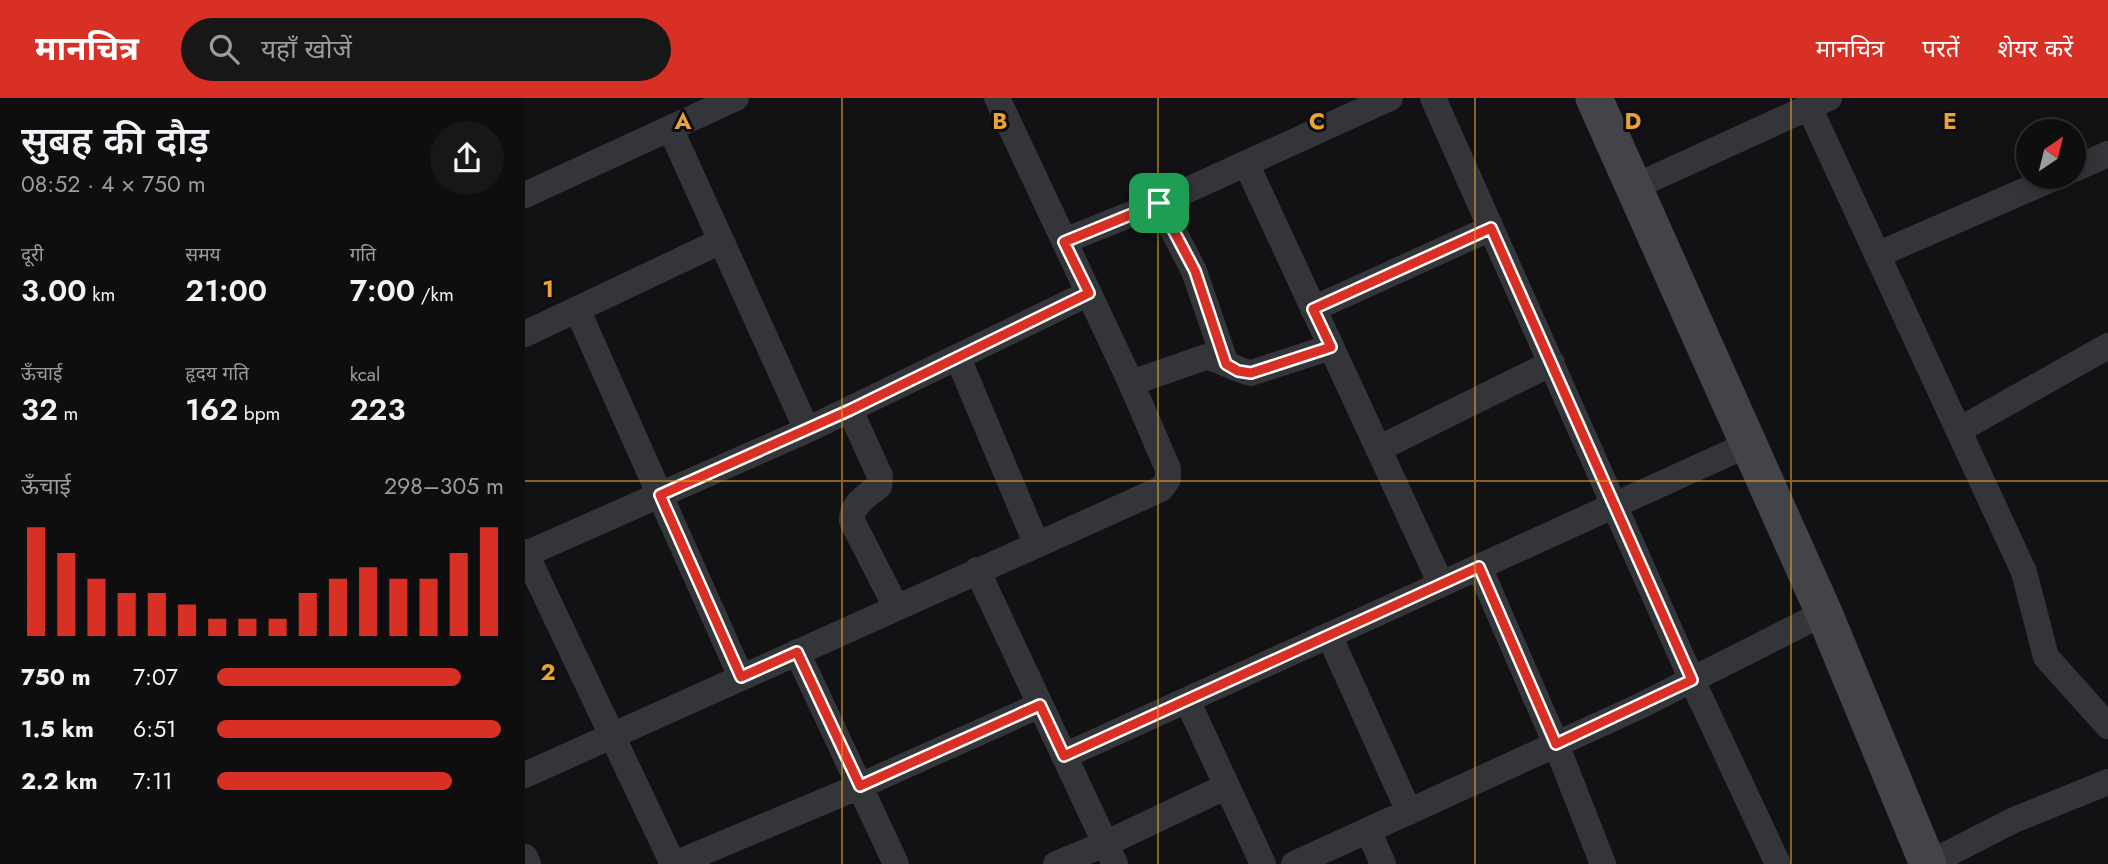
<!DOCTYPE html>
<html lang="hi">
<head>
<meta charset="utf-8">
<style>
	:root { --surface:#0e0e0f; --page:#171718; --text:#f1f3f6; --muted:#9b9c9e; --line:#2e2e2f; --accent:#d93025 }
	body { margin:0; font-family:Jost,"Noto Sans Devanagari",sans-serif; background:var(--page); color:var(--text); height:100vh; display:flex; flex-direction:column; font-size:26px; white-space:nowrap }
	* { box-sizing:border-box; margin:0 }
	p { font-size:23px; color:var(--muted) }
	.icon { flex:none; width:38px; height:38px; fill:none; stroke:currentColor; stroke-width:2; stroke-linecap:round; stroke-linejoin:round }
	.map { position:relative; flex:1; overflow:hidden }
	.side { display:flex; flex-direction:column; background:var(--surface); width:525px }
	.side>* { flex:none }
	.needle { width:46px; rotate:35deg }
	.controls { position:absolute; left:1491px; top:21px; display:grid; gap:14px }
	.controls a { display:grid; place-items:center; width:70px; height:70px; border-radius:50%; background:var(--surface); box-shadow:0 4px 18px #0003,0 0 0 2px var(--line); font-size:35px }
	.pin { position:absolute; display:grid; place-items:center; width:60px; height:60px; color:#fff; margin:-30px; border-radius:14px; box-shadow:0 4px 10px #0006 }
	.round { display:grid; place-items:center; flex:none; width:74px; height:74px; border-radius:37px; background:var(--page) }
	.overview { display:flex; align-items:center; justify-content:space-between; height:119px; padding:0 21px }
	h1 { font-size:38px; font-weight:600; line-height:52px }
	.figures { display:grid; grid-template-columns:repeat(3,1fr); gap:10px; height:119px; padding:7px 21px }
	.figures div { display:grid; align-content:center }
	.figures b { font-size:30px; font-weight:600 }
	.figures small { font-size:19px; font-weight:400 }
	.figures p { font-size:19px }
	.chart { height:196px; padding:14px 21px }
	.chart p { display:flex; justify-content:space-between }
	.chart svg { width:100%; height:126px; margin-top:7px; stroke:var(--accent); stroke-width:6 }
	ul { padding:0 21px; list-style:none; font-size:23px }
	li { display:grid; grid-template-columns:112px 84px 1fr; align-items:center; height:52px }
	li i { height:18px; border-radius:9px; background:var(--accent) }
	header { display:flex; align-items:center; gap:42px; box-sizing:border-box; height:98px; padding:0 35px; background:var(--accent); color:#fff }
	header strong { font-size:33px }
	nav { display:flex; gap:38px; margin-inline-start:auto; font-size:24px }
	.search { width:490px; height:63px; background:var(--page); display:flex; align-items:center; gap:18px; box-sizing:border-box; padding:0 24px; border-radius:38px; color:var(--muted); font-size:26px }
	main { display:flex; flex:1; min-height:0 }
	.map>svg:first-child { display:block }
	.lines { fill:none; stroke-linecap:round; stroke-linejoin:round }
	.street { stroke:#333539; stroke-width:26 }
	.secondary { stroke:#424449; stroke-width:37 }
	.route-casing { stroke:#fff; stroke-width:14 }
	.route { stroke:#d93025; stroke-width:9 }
	.grid { fill:none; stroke:#eba333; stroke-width:2; stroke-opacity:0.55 }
	.grid-label { font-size:23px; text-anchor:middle; font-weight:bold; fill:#eba333; stroke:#0d0d0f; stroke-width:6; stroke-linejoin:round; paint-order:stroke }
</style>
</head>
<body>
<header>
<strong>मानचित्र</strong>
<div class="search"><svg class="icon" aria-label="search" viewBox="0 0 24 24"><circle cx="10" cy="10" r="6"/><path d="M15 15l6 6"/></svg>यहाँ खोजें</div>
<nav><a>मानचित्र</a><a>परतें</a><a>शेयर करें</a></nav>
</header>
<main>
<section class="side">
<div class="overview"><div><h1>सुबह की दौड़</h1><p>08:52 · 4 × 750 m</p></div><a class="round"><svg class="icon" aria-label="share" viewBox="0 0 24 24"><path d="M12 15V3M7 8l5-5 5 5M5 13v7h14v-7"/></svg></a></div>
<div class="figures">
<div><p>दूरी</p><b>3.00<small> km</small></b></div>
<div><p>समय</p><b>21:00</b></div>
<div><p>गति</p><b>7:00<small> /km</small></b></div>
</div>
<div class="figures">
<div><p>ऊँचाई</p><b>32<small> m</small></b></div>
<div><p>हृदय गति</p><b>162<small> bpm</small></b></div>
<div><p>kcal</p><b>223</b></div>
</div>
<div class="chart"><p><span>ऊँचाई</span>298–305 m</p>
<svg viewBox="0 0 160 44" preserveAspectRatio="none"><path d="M5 44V6M15 44V15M25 44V24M35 44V29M45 44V29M55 44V33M65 44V38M75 44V38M85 44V38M95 44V29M105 44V24M115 44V20M125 44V24M135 44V24M145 44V15M155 44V6"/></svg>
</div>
<ul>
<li><b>750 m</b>7:07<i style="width:85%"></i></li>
<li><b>1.5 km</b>6:51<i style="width:99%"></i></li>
<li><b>2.2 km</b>7:11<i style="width:82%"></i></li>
</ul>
</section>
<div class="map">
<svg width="1583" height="766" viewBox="0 0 1583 766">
	<rect width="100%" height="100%" fill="#121214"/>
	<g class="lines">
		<path class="street" d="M908 0 1167 582 1253 766
			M1284 9 1499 474 1521 559 1583 628
			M146 32 282 332
			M721 65 916 486
			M1549 71 1583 56
			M1109 89 1304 0
			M0 97 211 0
			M634 105 669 173 701 266
			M539 143 634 105 865 0
			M1352 157 1531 79
			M52 211 216 579
			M788 211 966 130
			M0 236 196 143
			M433 260 511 445
			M606 285 681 259C697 261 709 272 726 275L806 249
			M325 312 355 378 354 388C342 398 326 406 327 423L371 509
			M1434 332 1583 248
			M853 351 1027 265
			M0 454 148 766
			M1 456 282 332 564 195
			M954 469 1031 646 1078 766
			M452 472 590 766
			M804 537 884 714
			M272 554 371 766
			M662 602 738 766
			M539 658 1224 346
			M0 677 636 391 643 381V371L606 285 472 0
			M843 732 858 766
			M0 759 3 766
			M150 766 335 688 515 607
			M531 766 580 746 702 688
			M769 766 1113 609 1299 515
			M1403 766 1489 722 1583 684"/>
		<path class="secondary" d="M1069 0 1299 515 1403 766"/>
	</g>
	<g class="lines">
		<defs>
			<path id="route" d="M634 105 670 173 701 266 713 273 726 275 806 249 788 211 966 130 1167 582 1031 646 954 469 539 658 515 607 335 688 272 554 216 579 135 397 325 312 564 195 539 144Z"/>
		</defs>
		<use href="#route" class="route-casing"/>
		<use href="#route" class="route"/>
	</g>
	<path class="grid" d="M317 0V766M633 0V766M950 0V766M1266 0V766M0 383H1583"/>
	<g class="grid-label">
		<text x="158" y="31">A</text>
		<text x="475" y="31">B</text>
		<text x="792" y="31">C</text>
		<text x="1108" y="31">D</text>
		<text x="1425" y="31">E</text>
		<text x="23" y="199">1</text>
		<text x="23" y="582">2</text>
	</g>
</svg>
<div class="controls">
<a><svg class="needle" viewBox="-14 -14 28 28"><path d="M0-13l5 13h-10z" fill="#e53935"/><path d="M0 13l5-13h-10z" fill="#9b9c9e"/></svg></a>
</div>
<div class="pin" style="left:634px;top:105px;background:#1e9e55"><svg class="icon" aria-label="arrive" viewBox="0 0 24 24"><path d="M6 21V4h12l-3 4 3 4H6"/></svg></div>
</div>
</main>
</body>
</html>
